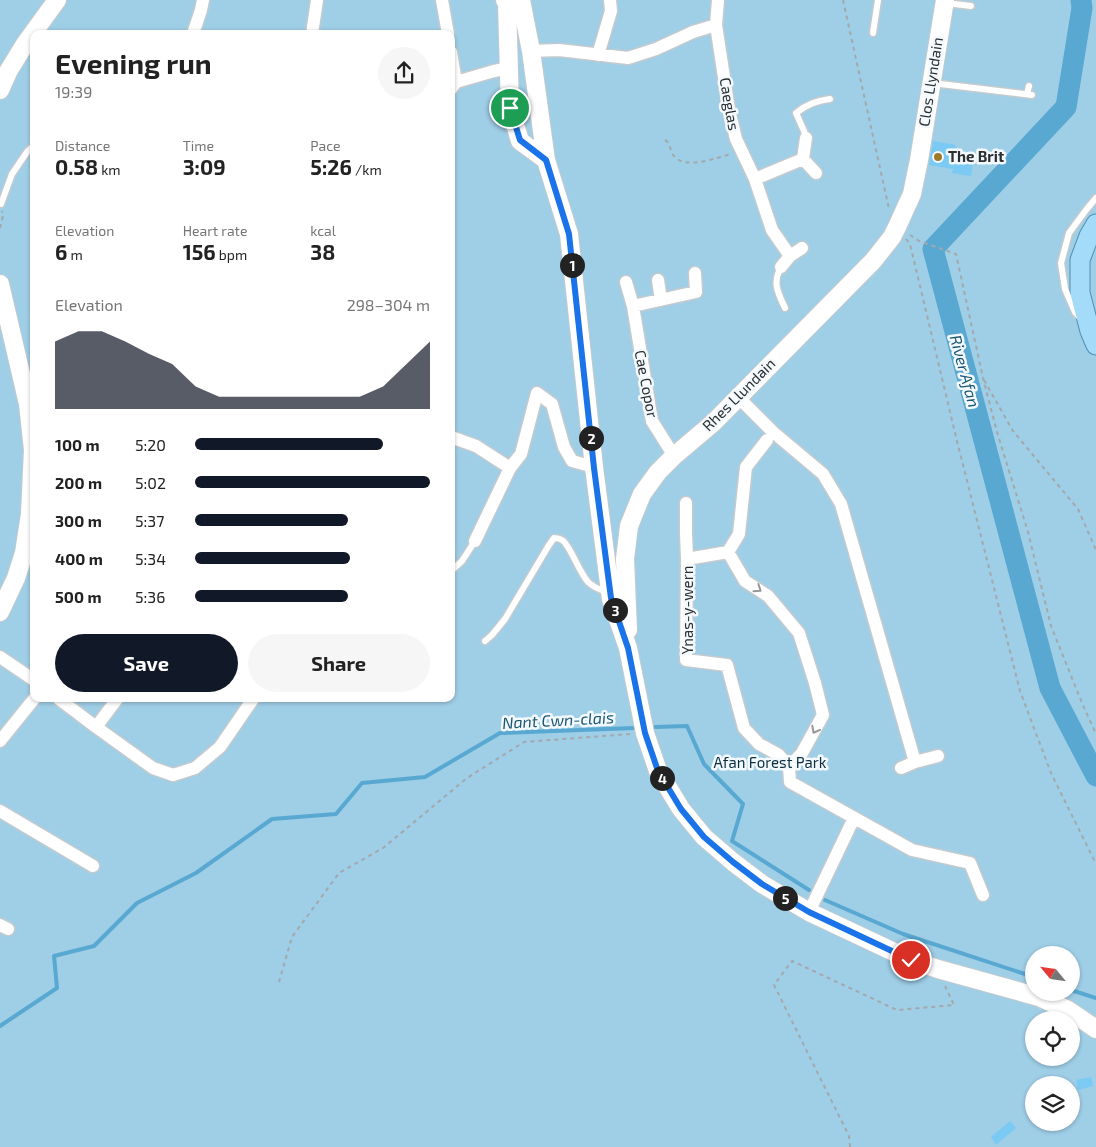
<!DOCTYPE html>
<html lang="en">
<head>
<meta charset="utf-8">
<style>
	:root { --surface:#fff; --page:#f6f6f6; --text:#222; --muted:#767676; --accent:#111827 }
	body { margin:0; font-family:"Exo 2",sans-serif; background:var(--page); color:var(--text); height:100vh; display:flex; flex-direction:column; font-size:19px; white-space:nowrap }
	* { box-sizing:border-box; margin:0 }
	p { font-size:16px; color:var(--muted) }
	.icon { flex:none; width:28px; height:28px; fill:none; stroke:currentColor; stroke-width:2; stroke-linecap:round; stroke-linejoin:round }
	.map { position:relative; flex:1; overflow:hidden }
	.side { position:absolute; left:30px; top:30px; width:425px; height:672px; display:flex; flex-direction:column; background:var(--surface); border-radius:10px; box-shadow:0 1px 4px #0004 }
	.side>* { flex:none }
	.needle { width:32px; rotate:299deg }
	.fabs { position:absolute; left:1025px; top:946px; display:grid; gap:10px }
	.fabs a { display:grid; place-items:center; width:55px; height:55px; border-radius:50%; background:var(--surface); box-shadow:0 1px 4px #0004; font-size:25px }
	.pin { position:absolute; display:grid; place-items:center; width:42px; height:42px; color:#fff; margin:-21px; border:2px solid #fff; border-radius:50%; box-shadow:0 1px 5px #0007 }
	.km { position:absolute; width:25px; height:25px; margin:-12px; border-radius:50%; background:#222; color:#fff; font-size:14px; line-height:25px; text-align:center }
	.round { display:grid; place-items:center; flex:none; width:52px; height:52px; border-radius:26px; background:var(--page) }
	.headline { display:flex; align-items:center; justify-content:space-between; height:85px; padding:0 25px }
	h1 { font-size:28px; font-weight:700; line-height:38px }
	.figures { display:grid; grid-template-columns:repeat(3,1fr); gap:8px; height:85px; padding:5px 25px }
	.figures div { display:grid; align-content:center }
	.figures b { font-size:21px; font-weight:700 }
	.figures small { font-size:14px; font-weight:400 }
	.figures p { font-size:14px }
	.chart { height:140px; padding:10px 25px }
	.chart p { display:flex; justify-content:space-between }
	.chart svg { width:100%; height:90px; margin-top:5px; fill:var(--accent); opacity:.7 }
	.primary-button { display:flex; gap:10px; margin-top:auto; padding:10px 25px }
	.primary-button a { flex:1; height:58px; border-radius:30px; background:var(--accent); color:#fff; font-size:20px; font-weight:700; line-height:58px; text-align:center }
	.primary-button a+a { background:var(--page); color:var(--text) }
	ul { padding:0 25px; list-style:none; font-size:16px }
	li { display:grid; grid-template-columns:80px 60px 1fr; align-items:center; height:38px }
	li i { height:12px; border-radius:6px; background:var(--accent) }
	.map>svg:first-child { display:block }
	.green { fill:#9fcee7; fill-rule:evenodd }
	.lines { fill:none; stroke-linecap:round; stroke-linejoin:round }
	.stream { stroke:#58a8d1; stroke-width:4 }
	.river { stroke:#58a8d1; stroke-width:21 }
	.building { fill:#7acaf4 }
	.lane-casing { stroke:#c4cacd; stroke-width:9 }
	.street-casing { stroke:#c4cacd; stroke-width:15 }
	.secondary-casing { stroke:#c4cacd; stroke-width:20 }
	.primary-casing { stroke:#518faf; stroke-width:21 }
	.path { stroke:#a3a8ab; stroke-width:2; stroke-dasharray:4 4; stroke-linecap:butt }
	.lane { stroke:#fff; stroke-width:6 }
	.street { stroke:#fff; stroke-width:12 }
	.secondary { stroke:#fff; stroke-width:18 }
	.primary { stroke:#a3dbf8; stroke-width:19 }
	.oneway { stroke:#969798 }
	.route-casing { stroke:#fff; stroke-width:10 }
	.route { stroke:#1a73e8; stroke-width:6 }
	.poi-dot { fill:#9f7926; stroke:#f3f9fd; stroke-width:2 }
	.labels { text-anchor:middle; stroke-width:5; stroke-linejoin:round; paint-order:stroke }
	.street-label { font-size:15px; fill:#2c2f30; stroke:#f3f9fd }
	.poi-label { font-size:15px; font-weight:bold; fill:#2c2f30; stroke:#f3f9fd; text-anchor:start }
	.park-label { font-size:15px; fill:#0b3041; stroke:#f3f9fd }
	.water-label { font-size:16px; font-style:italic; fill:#185673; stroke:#f3f9fd }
</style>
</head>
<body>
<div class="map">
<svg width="1096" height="1147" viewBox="0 0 1096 1147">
	<rect width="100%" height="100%" fill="#f3f9fd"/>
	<path class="green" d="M0 0H1096V1147H0ZM34 34H451V699H34ZM1034 955H1071V992H1034ZM1034 1020H1071V1058H1034ZM1034 1085H1071V1122H1034Z"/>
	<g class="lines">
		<path class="stream" d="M655 727 687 726 704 764 743 804 732 841 809 890
			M825 900 903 934 1034 977
			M1071 990 1096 998
			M0 1026 57 988 54 956 94 946 137 903 196 873 272 819 336 814 362 783 425 777 500 733 634 728"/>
		<path class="river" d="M1081 0 1082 8 1066 107 933 249 1050 688 1096 776"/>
	</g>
	<path class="building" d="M933 141 956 145 954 159 973 162 971 176 952 173 953 169 929 165Z
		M1091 1077 1093 1086 1078 1090 1076 1080Z
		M1010 1121 1016 1128 996 1145 991 1137Z"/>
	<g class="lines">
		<defs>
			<path id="lane" d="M946 3 971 6
				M873 33 878 0
				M932 83 1032 95
				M1027 94 1029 86
				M806 138 804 131 796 113C807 104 817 101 830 99
				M1 204 12 174 27 152 34 145
				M781 267C772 283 778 293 785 308
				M1080 318 1075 312 1065 289 1061 263 1069 233 1086 210 1096 198
				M451 571 462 561 475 541
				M485 641 492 635 505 619 549 545 554 538C558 538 559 538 562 540 570 545 579 572 588 582 594 588 601 590 609 593"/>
			<path id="street" d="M442 0 448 34
				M718 0 716 25 729 110 736 139 755 179 772 230 790 256
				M193 34 201 10 203 0
				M312 34 317 0
				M531 51 559 50 628 58 656 49 693 32 716 25
				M451 52 456 82
				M598 55 611 11 610 0
				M451 89 456 82 494 71 509 68
				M806 138 803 159 816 173
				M755 179 803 159
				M781 267 790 256 802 248
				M658 280 661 300
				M626 282 633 306 652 421 674 456
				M633 306 696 292 695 273
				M738 397 773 432 823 474 841 504 915 762
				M451 437 476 446 510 468 521 454 537 393 552 404 564 447 572 461 594 467
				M767 440 746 467 739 534 728 552 687 559 686 660 727 665 744 728 759 744 779 755 789 767 790 782 912 850 970 863 983 895
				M686 503V532L687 559
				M475 541 510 468
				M728 552 745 581 768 596 799 633 815 683 823 715 802 753 789 767
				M0 657 34 680
				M59 699 96 727 153 768 173 775 195 768 220 747 253 699
				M96 727 117 699
				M0 741 34 699
				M901 768 915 762 938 756
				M0 811 93 866
				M809 912 854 818
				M0 925 8 929"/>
			<path id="secondary" d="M505 0 507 3 510 108 520 141 546 160
				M521 0 531 51 546 160 569 234 594 467 611 599 628 648 645 733 658 771 681 809 704 837 733 862 762 884 809 912 911 960 938 969 1039 997 1068 1010 1096 1029
				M0 90 9 70 25 44 57 0
				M0 284 28 404 33 450 30 514 24 553 16 578 0 612
				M628 630 625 559 629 526 642 494 658 472 674 456 713 423 873 261 892 237 897 227 912 194 919 160 945 0"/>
			<path id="primary" d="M1096 224 1089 236 1080 260V293L1090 331 1096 345"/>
		</defs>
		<use href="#lane" class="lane-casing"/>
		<use href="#street" class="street-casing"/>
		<use href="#secondary" class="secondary-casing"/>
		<use href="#primary" class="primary-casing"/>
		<path class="path" d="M843 0 889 209
			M665 140C671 143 669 150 674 156 685 170 716 158 731 154
			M0 228 3 216 2 211
			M910 235 919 241 956 254 983 378 997 432 1028 532 1051 626 1082 703 1096 734
			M906 239 910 244 956 437 1020 691 1051 773 1096 864
			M984 380 1013 431 1078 509 1096 550
			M279 982 292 937 339 873 383 848 467 778 524 742 630 734
			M850 1147 849 1136 774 985 792 961 897 1010 954 1005 945 986"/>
		<use href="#lane" class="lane"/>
		<use href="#street" class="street"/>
		<use href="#secondary" class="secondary"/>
		<use href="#primary" class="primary"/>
	</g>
	<defs><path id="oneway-chevron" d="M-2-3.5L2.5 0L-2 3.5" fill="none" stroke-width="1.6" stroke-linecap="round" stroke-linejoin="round" transform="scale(1.25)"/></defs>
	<g class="oneway">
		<use href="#oneway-chevron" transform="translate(758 589) rotate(34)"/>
		<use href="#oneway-chevron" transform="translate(815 730) rotate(118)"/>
	</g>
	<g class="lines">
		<defs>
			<path id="route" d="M510 108 520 140 546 160 569 234 594 468 611 598 628 648 645 733 658 771 681 809 704 837 733 862 762 884 809 912 911 960"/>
		</defs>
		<use href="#route" class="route-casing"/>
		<use href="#route" class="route"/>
	</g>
	<circle class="poi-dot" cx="938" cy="157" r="5"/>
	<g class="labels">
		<g class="street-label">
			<text transform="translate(931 82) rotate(-81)" y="5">Clos Llyndain</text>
			<text transform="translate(729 104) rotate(80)" y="5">Caeglas</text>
			<text transform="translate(646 384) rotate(79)" y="5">Cae Copor</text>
			<text transform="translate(739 395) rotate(-45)" y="5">Rhes Llundain</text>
			<text transform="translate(688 610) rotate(-90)" y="5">Ynas-y-wern</text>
		</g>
		<g class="poi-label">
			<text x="948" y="162">The Brit</text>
		</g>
		<g class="park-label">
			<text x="770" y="768">Afan Forest Park</text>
		</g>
		<g class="water-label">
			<text transform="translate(965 371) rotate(75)" y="6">River Afan</text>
			<text transform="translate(558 720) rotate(-3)" y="6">Nant Cwn-clais</text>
		</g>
	</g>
</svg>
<div class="fabs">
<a><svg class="needle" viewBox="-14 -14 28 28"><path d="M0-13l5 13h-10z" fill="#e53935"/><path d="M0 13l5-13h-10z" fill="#767676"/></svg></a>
<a><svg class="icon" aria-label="locate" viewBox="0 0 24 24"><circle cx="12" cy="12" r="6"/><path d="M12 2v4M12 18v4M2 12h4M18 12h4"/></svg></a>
<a><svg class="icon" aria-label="layers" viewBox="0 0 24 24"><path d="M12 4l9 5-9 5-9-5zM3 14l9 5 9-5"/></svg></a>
</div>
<div class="pin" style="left:510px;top:108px;background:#1e9e55"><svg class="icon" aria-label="arrive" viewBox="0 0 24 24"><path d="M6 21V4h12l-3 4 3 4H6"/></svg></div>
<div class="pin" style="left:911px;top:960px;background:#d93025"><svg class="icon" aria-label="check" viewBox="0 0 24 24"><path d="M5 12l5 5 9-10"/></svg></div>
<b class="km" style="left:572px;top:265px">1</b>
<b class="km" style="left:591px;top:438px">2</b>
<b class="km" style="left:615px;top:610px">3</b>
<b class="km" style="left:662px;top:778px">4</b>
<b class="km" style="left:785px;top:898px">5</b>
<section class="side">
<div class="headline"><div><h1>Evening run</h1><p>19:39</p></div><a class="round"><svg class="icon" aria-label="share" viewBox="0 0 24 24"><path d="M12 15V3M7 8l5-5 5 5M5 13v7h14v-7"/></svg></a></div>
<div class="figures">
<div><p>Distance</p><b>0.58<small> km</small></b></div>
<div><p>Time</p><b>3:09</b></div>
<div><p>Pace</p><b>5:26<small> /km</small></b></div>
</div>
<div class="figures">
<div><p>Elevation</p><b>6<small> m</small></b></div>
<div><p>Heart rate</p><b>156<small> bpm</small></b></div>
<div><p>kcal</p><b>38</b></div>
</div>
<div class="chart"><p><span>Elevation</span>298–304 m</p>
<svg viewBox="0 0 160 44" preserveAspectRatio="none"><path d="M0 44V11L10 6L20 6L30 11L40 17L50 22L60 33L70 38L80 38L90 38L100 38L110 38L120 38L130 38L140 33L150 22L160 11V44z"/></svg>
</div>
<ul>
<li><b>100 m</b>5:20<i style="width:80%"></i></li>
<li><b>200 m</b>5:02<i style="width:100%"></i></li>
<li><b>300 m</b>5:37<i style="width:65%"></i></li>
<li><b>400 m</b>5:34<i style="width:66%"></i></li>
<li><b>500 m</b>5:36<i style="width:65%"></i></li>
</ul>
<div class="primary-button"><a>Save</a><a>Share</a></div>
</section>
</div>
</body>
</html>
